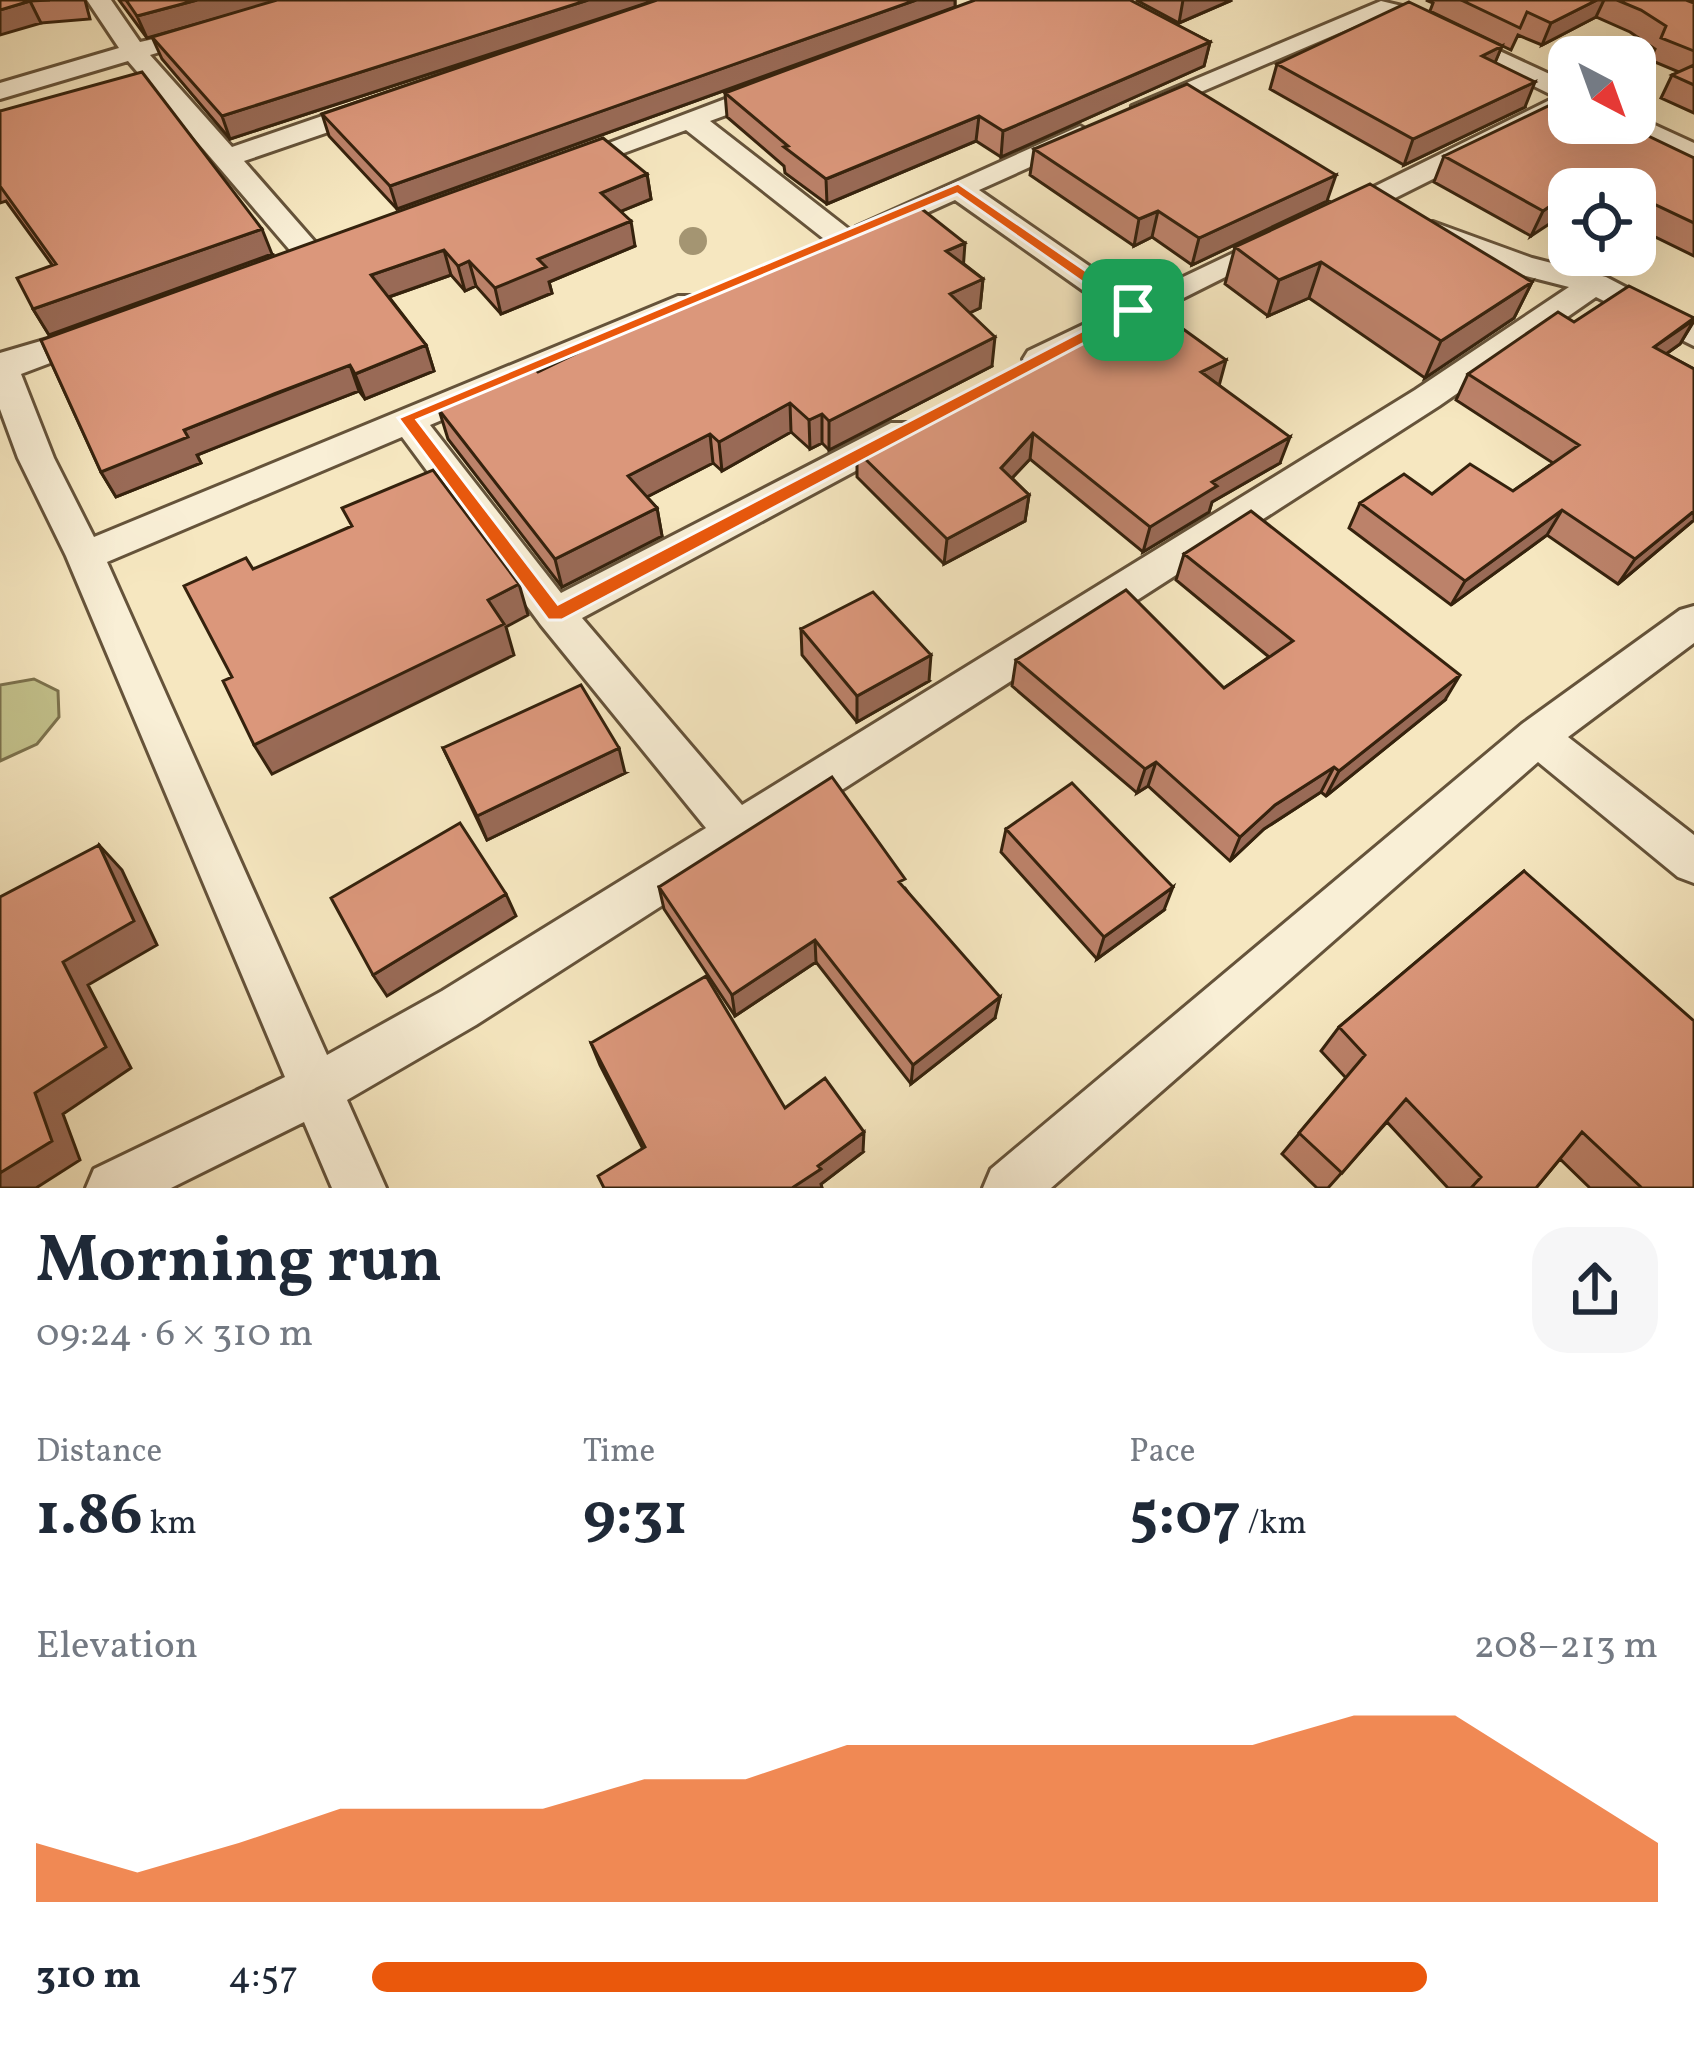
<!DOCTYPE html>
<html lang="en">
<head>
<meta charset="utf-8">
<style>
	:root { --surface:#fff; --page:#f6f6f7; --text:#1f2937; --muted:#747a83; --accent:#ea580c }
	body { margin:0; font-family:Vollkorn,serif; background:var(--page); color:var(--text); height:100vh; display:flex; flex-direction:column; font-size:45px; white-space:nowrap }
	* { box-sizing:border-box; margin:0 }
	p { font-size:39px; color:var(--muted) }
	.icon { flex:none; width:66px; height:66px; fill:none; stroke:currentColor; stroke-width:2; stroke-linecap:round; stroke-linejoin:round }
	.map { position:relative; height:1188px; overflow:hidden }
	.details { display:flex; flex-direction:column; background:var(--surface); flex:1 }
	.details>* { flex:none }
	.needle { width:78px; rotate:139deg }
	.tools { position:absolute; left:1548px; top:36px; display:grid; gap:24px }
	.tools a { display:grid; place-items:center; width:108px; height:108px; border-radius:24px; background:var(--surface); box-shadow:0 12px 48px #0002; font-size:60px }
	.pin { position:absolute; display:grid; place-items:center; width:102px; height:102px; color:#fff; margin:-51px; border-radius:24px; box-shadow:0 6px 18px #0006 }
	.round { display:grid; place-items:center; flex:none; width:126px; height:126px; border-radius:36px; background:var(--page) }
	.summary { display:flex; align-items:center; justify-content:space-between; height:204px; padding:0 36px }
	h1 { font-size:66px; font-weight:700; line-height:90px }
	.metrics { display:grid; grid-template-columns:repeat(3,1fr); gap:18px; height:204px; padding:12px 36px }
	.metrics div { display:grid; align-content:center }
	.metrics b { font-size:60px; font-weight:700 }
	.metrics small { font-size:33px; font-weight:400 }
	.metrics p { font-size:33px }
	.chart { height:336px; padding:24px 36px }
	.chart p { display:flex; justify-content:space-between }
	.chart svg { width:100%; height:216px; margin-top:12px; fill:var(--accent); opacity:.7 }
	ul { padding:0 36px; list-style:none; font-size:39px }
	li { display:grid; grid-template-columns:192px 144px 1fr; align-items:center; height:90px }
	li i { height:30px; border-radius:15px; background:var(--accent) }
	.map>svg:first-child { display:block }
	.green { fill:#c4c38d; stroke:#7c724d; stroke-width:3 }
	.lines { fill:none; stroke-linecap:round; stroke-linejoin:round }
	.street-casing { stroke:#65533a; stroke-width:6 }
	.street { fill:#f9efd6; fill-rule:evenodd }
	.tree { fill:#a49572 }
	.wall { fill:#bc826a; stroke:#35220d; stroke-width:3 }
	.shaded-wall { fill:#996a56; stroke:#35220d; stroke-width:3 }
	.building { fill:#db977b; stroke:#35220d; stroke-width:3 }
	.route { fill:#ea580c; stroke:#fff; stroke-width:3; fill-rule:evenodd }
</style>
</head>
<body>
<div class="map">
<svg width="1694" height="1188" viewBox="0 0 1694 1188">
	<rect width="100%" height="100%" fill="#f6e7c0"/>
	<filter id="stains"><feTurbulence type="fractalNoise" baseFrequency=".00167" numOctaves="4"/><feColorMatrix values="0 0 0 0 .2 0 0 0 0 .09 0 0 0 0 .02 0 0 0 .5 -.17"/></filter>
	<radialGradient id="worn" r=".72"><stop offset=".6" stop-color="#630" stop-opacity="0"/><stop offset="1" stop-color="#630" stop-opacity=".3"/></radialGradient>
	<path class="green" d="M34 679 58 691 59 717 37 744 0 761V685Z"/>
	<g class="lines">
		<defs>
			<path id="street" d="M87 0H111L140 42 213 26V36L150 55 232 147 363 102H381V114L244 161 322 250 326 256 322 262H300L128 61 0 99V83L119 48Z
				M1381 1 1402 6 1154 112H1136L1132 106Z
				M1452 29 1569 83V111L1347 222H1327L1322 216 1327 210 1556 97 1443 41V31Z
				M775 80 784 82V94L710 121 855 234 859 240 855 246H833L686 130 575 171H555L551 165Z
				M1635 116 1694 143V162L1616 123H1635Z
				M1080 126 1094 134 1090 140 979 190 1137 299 1267 237 1278 234 1293 243 1040 370 1028 367 1023 359 1028 351 1112 311 955 200 882 233 871 236 856 227Z
				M1433 222 1532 258 1606 277 1694 323V346L1596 297 1439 406 476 1025 347 1100 386 1188H332L304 1122 171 1188H86L94 1169 285 1077 66 556 18 458 0 409V353L92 326 108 336 103 343 21 374 54 458 94 537 678 296H700L705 303 700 310 430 425 561 593 891 423H915L920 431 915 439 582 618 742 805 1415 390 1569 287 1510 272 1422 237 1418 231 1422 225ZM402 437 541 625 706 828 442 991 327 1055 107 562Z
				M1694 606V643L1568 737 1694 835V883L1678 877 1538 762 1051 1188H983L991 1169 1522 724 1680 610Z"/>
		</defs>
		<use href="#street" class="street-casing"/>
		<use href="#street" class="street"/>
	</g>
	<circle class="tree" cx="693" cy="241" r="14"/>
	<path class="wall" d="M0 0H85L90 19 41 23Z
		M119 0H656L230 139 162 59 152 37 200 23 147 38Z
		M657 0H955V7L397 209 329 136 322 114Z
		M1136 0H1232L1179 23Z
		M1426 0H1694V113L1661 98 1672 75 1679 72 1650 60 1655 49 1630 32 1596 17 1542 45 1518 35 1511 50 1430 11 1433 3Z
		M1151 12 1210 42 1204 66 1001 157 976 141 827 204 785 173 784 166 727 117 725 93Z
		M1502 46 1495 62 1525 107 1404 165 1270 89 1277 64Z
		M0 111 272 254 49 335 33 309 53 266 6 201 0 203Z
		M1034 149 1327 201 1192 265 1152 237 1134 246 1030 175Z
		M1444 156 1694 158V256L1635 227V189H1569L1531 236 1434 182Z
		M647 174 651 199 621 211 635 246 549 282 552 293 501 314 476 286 465 291 451 275 389 297 426 345 434 371 365 399 359 391 285 419 197 455 201 463 116 497 101 472 41 340Z
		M1235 247 1532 282 1514 318 1425 378 1309 298 1268 316 1225 284Z
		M964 264 983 279 980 308 969 313 992 366 829 450 822 443 810 449 791 432 722 471 713 463 647 497 657 508 662 536 562 587 448 439 439 410 538 372Z
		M1694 318V321L1680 344 1666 354 1694 369V520L1618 584 1547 535 1451 605 1349 528 1360 503 1432 494 1513 491 1553 463 1456 400 1468 374 1574 322Z
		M1098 342 1219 385 1280 463 1212 502 1209 512 1143 552 1030 459 1012 478 1029 495 1025 521 944 564 857 477V451Z
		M1184 554 1445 700 1326 796 1321 792 1264 829 1230 861 1148 786 1137 793 1012 686 1016 660 1224 688 1269 657 1176 580Z
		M801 629 929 681 857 722 802 655Z
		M443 748 625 773 487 840Z
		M1006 829 1164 910 1097 959 1001 852Z
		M1524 871 1694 1188H1590L1560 1159 1536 1188H1448L1387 1122 1328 1188H1317L1282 1154 1346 1078 1321 1051 1339 1027Z
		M659 887 905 888 995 1018 911 1084 816 962 735 1016 664 909Z
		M591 1043 785 1108 863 1152 821 1184 822 1188H604L643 1149 600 1065Z"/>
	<path class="shaded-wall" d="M197 0H282L147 38 137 16Z
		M588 0H656L230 139 222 116Z
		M916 0H955V7L397 209 390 186Z
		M1183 0H1232L1179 23Z
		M1597 0H1604L1596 17 1542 45 1551 23Z
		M30 1 41 23 0 35V10Z
		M1210 42 1204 66 1001 157 1003 131Z
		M1502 46 1492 70 1482 56Z
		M1535 82 1525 107 1404 165 1413 139Z
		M979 116 976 141 827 204 826 179Z
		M647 174 651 199 605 218 601 193Z
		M1336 175 1327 201 1192 265 1199 238Z
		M1596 176 1589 189H1576Z
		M1569 193V211L1531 236 1543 211Z
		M1158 211 1152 237 1134 246 1139 219Z
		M631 221 635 246 549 282 552 293 501 314 495 288 538 259Z
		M262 229 272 254 49 335 33 309Z
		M965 243 963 271 946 251Z
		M444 250 451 275 380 300 371 275Z
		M469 261 476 286 465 291 458 266Z
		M1321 262 1309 298 1268 316 1279 280Z
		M983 279 980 308 948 323 950 294Z
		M1532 282 1514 318 1425 378 1441 341Z
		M1694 320 1680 344 1639 373 1654 347Z
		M995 337 992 366 829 450V421Z
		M426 345 434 371 365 399 355 374Z
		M1226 360 1219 386 1201 372Z
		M350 365 359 391 197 455 201 463 116 497 101 472 184 430Z
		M790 403 791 432 722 471 719 442Z
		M822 414V443L810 449 809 420Z
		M1033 433 1030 459 998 493 1001 468Z
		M710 434 713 463 633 504 628 476Z
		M1290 437 1280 463 1212 502 1209 512 1143 552 1150 527 1212 482Z
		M1029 495 1025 521 944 564 947 539Z
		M657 508 662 536 562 587 555 559Z
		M1562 510 1547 535 1451 605 1465 581Z
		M1694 511V520L1618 584 1635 559Z
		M519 584 528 615 506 627 514 655 272 774 254 745 488 600Z
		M931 655 929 681 857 722V696Z
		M1460 675 1445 700 1326 796 1339 771Z
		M619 748 625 773 487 840 477 816Z
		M1156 762 1148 786 1137 793 1145 769Z
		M1334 767 1321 792 1264 829 1230 861 1240 837 1275 805Z
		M99 845 122 870 157 945 88 985 131 1068 63 1114 80 1160 36 1188H0V1173L35 1093 63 962Z
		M1173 887 1164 910 1097 959 1104 937Z
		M506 894 516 916 387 996 373 975Z
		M815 940 816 962 735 1016 732 995Z
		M1000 997 995 1018 911 1084 913 1065Z
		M864 1132 863 1152 821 1184 822 1188H792L818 1166Z"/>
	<path class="building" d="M0 0H50L30 1 0 10Z
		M126 0H197L137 16Z
		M277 0H588L222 116 152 37Z
		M657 0H916L390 186 322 114Z
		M975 0H1130L1210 42 1003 131 979 116 826 179 784 147 788 146 725 93Z
		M1461 0H1597L1551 23 1527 12 1520 28Z
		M1617 0H1686L1694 3V51L1661 38 1666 26 1641 10Z
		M1409 2 1502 46 1482 56 1535 82 1413 139 1277 64Z
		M1694 65V85L1672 75Z
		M142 72 262 229 33 309 17 278 56 264 0 186V111Z
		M1187 84 1336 175 1199 238 1158 211 1139 219 1034 149Z
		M1567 97 1569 98V123H1621L1694 158V223L1635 195V189H1623L1596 176 1576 189H1569V193L1543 211 1444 156Z
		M603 138 647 174 601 193 631 221 538 259 546 267 495 288 469 261 458 266 444 250 371 275 426 345 355 374 350 365 274 394 184 430 188 437 101 472 41 340Z
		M1370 184 1532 282 1441 341 1321 262 1279 280 1235 247Z
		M918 206 965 243 946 251 983 279 950 294 995 337 829 421 822 414 809 420 790 403 719 442 710 434 628 476 657 508 555 559 439 410 534 368 538 372 662 312Z
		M1629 286 1694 318 1654 347 1694 369V511L1635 559 1562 510 1465 581 1360 503 1404 474 1432 494 1470 464 1513 491 1579 445 1468 374 1558 312 1574 322Z
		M1161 313 1226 360 1201 372 1290 437 1212 482 1217 486 1150 527 1033 433 1001 468 1029 495 947 539 857 451 1087 333 1098 342Z
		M433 470 519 584 488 600 504 624 254 745 223 681 232 677 184 586 246 558 253 569 352 526 342 508Z
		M1251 511 1460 675 1339 771 1334 767 1275 805 1240 837 1156 762 1145 769 1016 660 1126 590 1224 688 1293 641 1184 554Z
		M873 592 931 655 857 696 801 629Z
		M581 685 619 748 477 816 443 748Z
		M832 777 905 879 899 882 1000 997 913 1065 815 940 732 995 659 887Z
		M1072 783 1173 887 1104 937 1006 829Z
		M460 823 506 894 373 975 331 898Z
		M99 845 134 921 63 962 106 1047 35 1093 52 1141 0 1173V897Z
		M1524 871 1694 1021V1188H1642L1582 1132 1536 1188H1471L1481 1177 1406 1099 1342 1173 1299 1133 1365 1055 1339 1027Z
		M706 976 785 1108 825 1078 864 1132 818 1166 821 1169 792 1188H604L598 1176 645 1147 591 1043Z"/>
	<path class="route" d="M958 183 1139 307V314L562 620H548L398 418ZM957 194 1122 310 558 604 417 420Z"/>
	<rect width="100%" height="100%" filter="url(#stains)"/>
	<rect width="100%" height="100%" fill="url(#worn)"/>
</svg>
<div class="tools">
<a><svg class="needle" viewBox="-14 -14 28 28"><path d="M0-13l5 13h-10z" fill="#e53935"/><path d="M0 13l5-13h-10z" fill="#747a83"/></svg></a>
<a><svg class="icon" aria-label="locate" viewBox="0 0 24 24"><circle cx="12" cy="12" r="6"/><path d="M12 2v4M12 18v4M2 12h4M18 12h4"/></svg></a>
</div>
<div class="pin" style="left:1133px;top:310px;background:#1e9e55"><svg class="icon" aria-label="arrive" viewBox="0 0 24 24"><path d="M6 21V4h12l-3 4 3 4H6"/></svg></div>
</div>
<section class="details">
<div class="summary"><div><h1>Morning run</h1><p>09:24 · 6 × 310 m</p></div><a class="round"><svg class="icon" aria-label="share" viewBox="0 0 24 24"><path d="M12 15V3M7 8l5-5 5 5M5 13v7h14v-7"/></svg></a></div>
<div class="metrics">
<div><p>Distance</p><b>1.86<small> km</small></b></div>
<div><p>Time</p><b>9:31</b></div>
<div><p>Pace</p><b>5:07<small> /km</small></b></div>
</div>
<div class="chart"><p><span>Elevation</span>208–213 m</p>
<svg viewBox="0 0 160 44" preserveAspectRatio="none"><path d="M0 44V32L10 38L20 32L30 25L40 25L50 25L60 19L70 19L80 12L90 12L100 12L110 12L120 12L130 6L140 6L150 19L160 32V44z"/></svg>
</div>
<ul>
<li><b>310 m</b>4:57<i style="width:82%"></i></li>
</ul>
</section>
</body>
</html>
